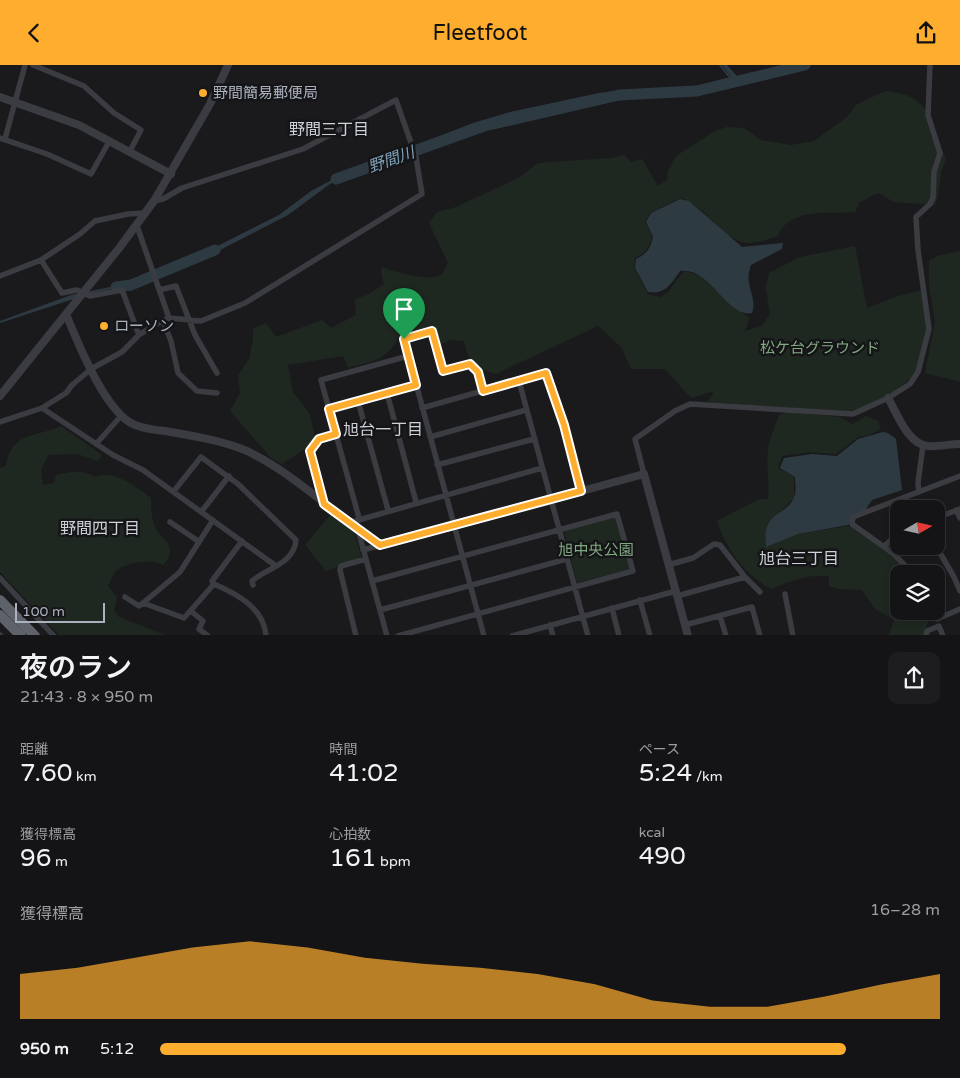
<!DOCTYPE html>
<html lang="ja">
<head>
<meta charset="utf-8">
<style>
	:root { --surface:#141416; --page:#1d1d1f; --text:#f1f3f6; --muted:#9d9ea1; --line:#333335; --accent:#ffad2f }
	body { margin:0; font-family:"Varela Round","Noto Sans JP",sans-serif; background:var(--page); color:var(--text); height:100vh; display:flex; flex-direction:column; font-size:19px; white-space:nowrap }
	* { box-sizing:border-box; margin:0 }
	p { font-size:16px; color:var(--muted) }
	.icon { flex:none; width:28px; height:28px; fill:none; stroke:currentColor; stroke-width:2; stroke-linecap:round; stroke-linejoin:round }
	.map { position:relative; height:570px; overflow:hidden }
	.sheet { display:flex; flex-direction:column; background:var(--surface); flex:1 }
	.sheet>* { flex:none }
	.needle { width:32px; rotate:81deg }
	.tools { position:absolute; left:890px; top:435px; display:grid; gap:10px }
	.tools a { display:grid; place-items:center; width:55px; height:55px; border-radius:10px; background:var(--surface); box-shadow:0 2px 8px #0003,0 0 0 1px var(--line); font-size:25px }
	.scale { position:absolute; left:15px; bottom:12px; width:90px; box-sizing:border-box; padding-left:5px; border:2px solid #abb2bd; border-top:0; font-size:14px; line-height:18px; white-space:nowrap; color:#abb2bd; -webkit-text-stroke:4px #151518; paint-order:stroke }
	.pin { position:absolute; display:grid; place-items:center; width:42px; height:42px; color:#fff; margin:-51px -21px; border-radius:50% 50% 50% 0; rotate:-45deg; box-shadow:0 0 5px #0007 }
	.pin .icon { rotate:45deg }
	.round { display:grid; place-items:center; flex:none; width:52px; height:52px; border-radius:10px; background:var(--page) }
	.head { display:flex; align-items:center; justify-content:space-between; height:85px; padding:0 20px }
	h1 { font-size:28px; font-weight:600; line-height:38px }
	.metrics { display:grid; grid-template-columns:repeat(3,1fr); gap:8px; height:85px; padding:5px 20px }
	.metrics div { display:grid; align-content:center }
	.metrics b { font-size:25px; font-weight:600 }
	.metrics small { font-size:14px; font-weight:400 }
	.metrics p { font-size:14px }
	.chart { height:140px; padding:10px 20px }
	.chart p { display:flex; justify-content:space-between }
	.chart svg { width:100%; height:90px; margin-top:5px; fill:var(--accent); opacity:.7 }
	ul { padding:0 20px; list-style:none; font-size:16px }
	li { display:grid; grid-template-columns:80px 60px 1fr; align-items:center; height:38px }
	li i { height:12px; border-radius:6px; background:var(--accent) }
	header { display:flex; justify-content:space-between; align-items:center; height:65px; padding:0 20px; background:var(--accent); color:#111; font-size:22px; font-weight:600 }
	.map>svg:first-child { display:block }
	.green { fill:#1f2820 }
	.water { fill:#2e3a42 }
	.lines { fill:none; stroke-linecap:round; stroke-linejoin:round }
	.stream { stroke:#2e3a42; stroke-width:2 }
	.river { stroke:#2e3a42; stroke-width:11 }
	.minor { stroke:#3a3c42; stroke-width:5.5 }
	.tertiary { stroke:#3a3c42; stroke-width:8 }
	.trunk { stroke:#5e626a; stroke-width:10 }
	.route-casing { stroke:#fff; stroke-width:10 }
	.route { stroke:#ffad2f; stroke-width:6 }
	.poi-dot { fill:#ffad2f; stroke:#151518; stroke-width:2 }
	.labels { text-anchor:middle; stroke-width:5; stroke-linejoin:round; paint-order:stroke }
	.poi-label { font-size:15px; fill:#abb2bd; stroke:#151518; text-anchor:start }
	.park-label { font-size:15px; fill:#81a981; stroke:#151518 }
	.neighbourhood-label { font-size:16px; fill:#cdd1d8; stroke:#151518 }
	.water-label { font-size:16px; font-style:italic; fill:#80a2ba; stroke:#151518 }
</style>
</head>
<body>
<header><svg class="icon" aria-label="back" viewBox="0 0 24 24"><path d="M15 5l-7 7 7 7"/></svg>Fleetfoot<svg class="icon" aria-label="share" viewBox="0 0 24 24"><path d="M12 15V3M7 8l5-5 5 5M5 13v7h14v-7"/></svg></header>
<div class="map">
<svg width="960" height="571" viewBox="0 0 960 571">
	<rect width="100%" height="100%" fill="#1a1a1d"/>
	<path class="green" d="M885 26C931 29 932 58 946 94 937 113 942 123 935 140L894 137 878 128 860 137 855 147C828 149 797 142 779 167L778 171C769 174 758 178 748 178 720 176 706 139 680 133L650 148 645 157 652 172C649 183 646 188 635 193L634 203 648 229 661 232 668 227 683 207C704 203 729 245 750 252L744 269 745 266 762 261 770 249 766 223 769 208 800 192 855 181 867 243 895 232 921 225 927 258 926 269 914 311 894 327 858 345 848 347 708 337 714 326 691 333 665 304H631L622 283 598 261 496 309C475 303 469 298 464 276L450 275 440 280 434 261 400 269C389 295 373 296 348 303L343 291 288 300 293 327 310 349 315 373 304 385 282 399 271 393 230 346 240 328 238 310 249 294 253 274V264L266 258 276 272 322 255 331 263 356 250 355 234 367 230 384 219 381 208 382 202C395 207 431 218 442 209 444 206 446 201 448 198L429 158 437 147 456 142 520 112 538 98 611 93 624 90 631 97 642 94 658 121 667 115 668 106 676 91 715 66 727 62 744 63 761 75 791 80 814 76 847 52 856 40Z
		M960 186V317L925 308 935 257 929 220V196L937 191Z
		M787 347 840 352 852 359 866 351 878 356 881 364 869 370 858 372 836 389 810 387 782 391 778 403 794 412V433L769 458 765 473V481L798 469 848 461 855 463 888 487 910 509H899V546H931L924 570H889L894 555 875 544 862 525 838 524 829 521V511C808 509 790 516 771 524 745 510 726 484 717 456L759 434H768C770 417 766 401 768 385 769 374 775 361 779 350Z
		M61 361 102 390 98 396 77 389 48 390 41 405 43 420 54 418 56 410C71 407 82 404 95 412 113 404 137 422 151 433 151 443 151 454 156 464 163 476 180 482 163 500 153 493 125 497 115 507 112 510 110 517 108 521L117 532 114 545 119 552 165 570H59L0 507V403L6 401C10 366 39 372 61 361Z
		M331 449 354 466 362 494 326 506 305 480Z
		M616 452 630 504 577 518 564 466Z"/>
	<path class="water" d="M722 0H727L737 11 785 0H801L697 25 618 29 529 46 491 56 358 106 330 119 288 150 193 199 138 218 92 228 0 258V256L71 230 125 219 176 202 279 150 311 126 343 109 473 58 510 47 599 28 623 25 696 21 731 12Z
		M680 134 689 136 742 182 783 178 782 184 751 200C743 221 758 232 752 248 728 254 710 201 680 206 671 219 665 230 648 227L635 203 636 194C647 189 650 184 653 172L646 157 651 148Z
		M883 367 888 368 896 374 902 425 872 435 866 444 848 460 798 469 766 482C761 445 787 452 794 432 797 426 795 419 795 412L780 403 784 393 812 389 837 391 858 374Z"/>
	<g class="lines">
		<path class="stream" d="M720 0 734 18"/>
		<path class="river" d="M336 114 484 61 619 30 697 26 805 0
			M116 222 131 220 215 185"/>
		<path class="minor" d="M33 0 84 21 114 48 141 65 130 86
			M0 73 47 89 91 109 110 75
			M5 74 25 0
			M137 161 169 253
			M41 195 62 228 77 225 90 231 122 225 139 270
			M0 211 41 195 80 169 95 156 128 149 146 148
			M159 225 176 221 195 270 217 308
			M163 256 171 276 178 308 197 326 217 328
			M519 316 588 571
			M483 326 478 307 470 299 443 306 432 266 404 274 484 571
			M387 328 416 437
			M358 336 388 445
			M42 343 113 390 143 405 276 501
			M422 343 546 308 564 360 581 426
			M329 344 416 320
			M0 357 42 343 66 328 72 320 91 304 122 287 139 270 156 259 169 253 201 256 245 238 422 129 416 92 396 35 303 84 182 123 163 134 154 136
			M430 372 526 345
			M96 379 121 351
			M437 400 534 374
			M644 409 635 374 675 346 690 339 853 349 888 333 910 319 918 307 929 264 918 185 916 152 930 139 933 133 934 107 940 88 928 50 930 0
			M174 426 201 392 238 419 296 475C294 499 267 503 252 516L253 520
			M919 427 918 418 923 380
			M323 436 309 386 319 374 336 369
			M956 445 960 453
			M202 446 229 411
			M359 453 321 315 408 291
			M936 453 960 444
			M213 455 180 507 143 538 184 553 214 519 212 516 242 476
			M170 457 198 476
			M348 458 542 403
			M358 465 387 571
			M884 481 899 468
			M936 481 954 512 960 526
			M363 485 381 480
			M668 500 693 493 714 479 720 480 745 512 760 527
			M913 509 894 489 852 459 853 452 960 411
			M0 513 54 571
			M372 516 617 449 633 506 398 571
			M214 519C237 529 264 543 266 571
			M785 529 793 571
			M677 531 745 512
			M125 532 139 541 143 538
			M640 535 650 571
			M612 543 619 571
			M380 545 567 494
			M191 546 203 556 199 564 208 571
			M934 546 937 554 960 544
			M720 551 726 571
			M550 560 553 571
			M685 560 752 542 760 571
			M0 570V571
			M356 571 340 505 341 501 366 494
			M512 571 676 526
			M926 571 927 566 939 561 943 571"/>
		<path class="tertiary" d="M0 32 79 60 171 109
			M66 249C78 278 106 349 135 360 145 364 155 365 165 366 193 371 221 375 247 386 294 409 335 448 377 479L384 480 644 409 688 571
			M0 331 120 182 154 136 210 39 228 0
			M888 333C897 348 908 380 928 381 938 382 949 379 960 379"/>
		<path class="trunk" d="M0 535 35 571
			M0 550 21 571"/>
	</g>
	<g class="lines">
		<defs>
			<path id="route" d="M432 266 443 306 470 299 478 307 483 326 546 308 564 360 581 426 380 480 324 439 310 386 319 374 336 369 329 344 416 320 404 274Z"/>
		</defs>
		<use href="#route" class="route-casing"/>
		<use href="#route" class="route"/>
	</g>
	<g class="poi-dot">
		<circle cx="203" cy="28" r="5"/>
		<circle cx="104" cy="261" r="5"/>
	</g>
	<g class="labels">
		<g class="poi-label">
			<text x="213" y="33">野間簡易郵便局</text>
			<text x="114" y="266">ローソン</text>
		</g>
		<g class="park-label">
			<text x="820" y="288">松ケ台グラウンド</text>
			<text x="596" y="490">旭中央公園</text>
		</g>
		<g class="neighbourhood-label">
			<text x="329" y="70">野間三丁目</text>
			<text x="383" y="370">旭台一丁目</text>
			<text x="100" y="469">野間四丁目</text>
			<text x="799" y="499">旭台三丁目</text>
		</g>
		<g class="water-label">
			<text transform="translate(391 94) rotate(-20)" y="6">野間川</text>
		</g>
	</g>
</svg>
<div class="tools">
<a><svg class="needle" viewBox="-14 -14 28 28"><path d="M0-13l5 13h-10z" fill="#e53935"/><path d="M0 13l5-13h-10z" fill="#9d9ea1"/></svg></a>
<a><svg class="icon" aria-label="layers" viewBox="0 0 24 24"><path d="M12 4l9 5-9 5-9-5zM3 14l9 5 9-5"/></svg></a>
</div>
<div class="scale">100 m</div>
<div class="pin" style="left:404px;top:274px;background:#1e9e55"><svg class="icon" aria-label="arrive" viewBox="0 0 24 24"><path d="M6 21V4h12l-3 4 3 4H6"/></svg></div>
</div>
<section class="sheet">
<div class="head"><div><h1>夜のラン</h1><p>21:43 · 8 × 950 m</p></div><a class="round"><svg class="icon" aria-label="share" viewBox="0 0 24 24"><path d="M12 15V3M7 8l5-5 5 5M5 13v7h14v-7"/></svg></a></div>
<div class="metrics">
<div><p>距離</p><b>7.60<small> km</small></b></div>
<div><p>時間</p><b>41:02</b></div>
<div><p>ペース</p><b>5:24<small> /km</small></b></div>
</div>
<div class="metrics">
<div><p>獲得標高</p><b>96<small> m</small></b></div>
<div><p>心拍数</p><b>161<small> bpm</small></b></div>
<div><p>kcal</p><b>490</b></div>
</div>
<div class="chart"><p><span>獲得標高</span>16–28 m</p>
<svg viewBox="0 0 160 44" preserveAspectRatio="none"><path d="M0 44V22L10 19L20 14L30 9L40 6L50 9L60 14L70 17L80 19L90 22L100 27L110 35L120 38L130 38L140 33L150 27L160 22V44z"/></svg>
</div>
<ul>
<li><b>950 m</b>5:12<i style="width:88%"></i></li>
</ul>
</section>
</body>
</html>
